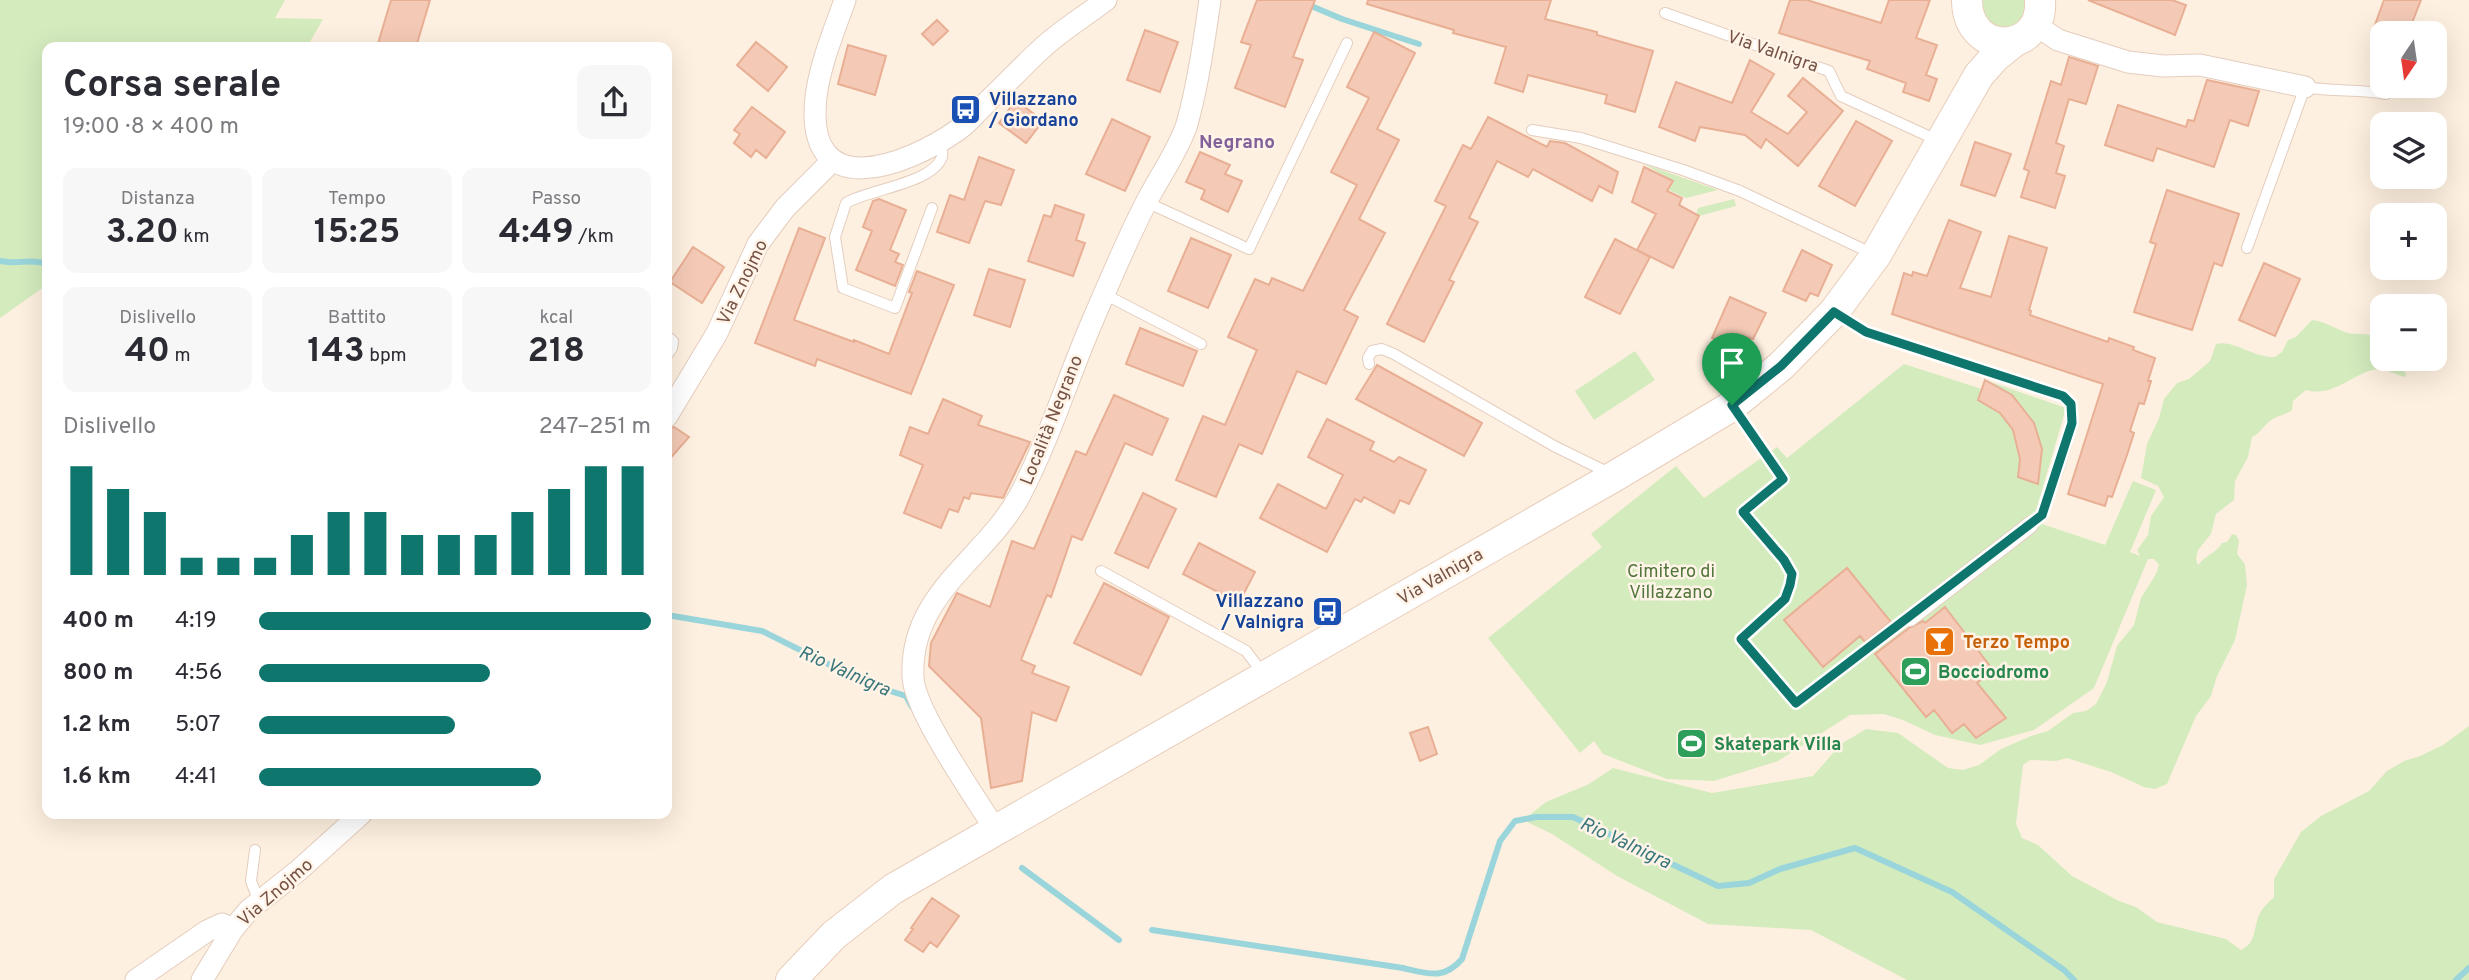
<!DOCTYPE html>
<html lang="it">
<head>
<meta charset="utf-8">
<style>
	:root { --surface:#fff; --page:#f7f7f7; --text:#2b2b33; --muted:#7c7c81; --accent:#0f766e }
	body { margin:0; font-family:Overpass,sans-serif; background:var(--page); color:var(--text); height:100vh; display:flex; flex-direction:column; font-size:26px; white-space:nowrap }
	* { box-sizing:border-box; margin:0 }
	p { font-size:23px; color:var(--muted) }
	.icon { flex:none; width:38px; height:38px; fill:none; stroke:currentColor; stroke-width:2; stroke-linecap:round; stroke-linejoin:round }
	.map { position:relative; flex:1; overflow:hidden }
	.details { position:absolute; left:42px; top:42px; width:630px; height:777px; display:flex; flex-direction:column; background:var(--surface); border-radius:14px; box-shadow:0 7px 28px #0002 }
	.details>* { flex:none }
	.needle { width:46px; rotate:193deg }
	.buttons { position:absolute; left:2370px; top:21px; display:grid; gap:14px }
	.buttons a { display:grid; place-items:center; width:77px; height:77px; border-radius:14px; background:var(--surface); box-shadow:0 7px 28px #0002; font-size:35px }
	.pin { position:absolute; display:grid; place-items:center; width:60px; height:60px; color:#fff; margin:-72px -30px; border-radius:50% 50% 50% 0; rotate:-45deg; box-shadow:0 0 7px #0007 }
	.pin .icon { rotate:45deg }
	.round { display:grid; place-items:center; flex:none; width:74px; height:74px; border-radius:14px; background:var(--page) }
	.summary { display:flex; align-items:center; justify-content:space-between; height:119px; padding:0 21px }
	h1 { font-size:38px; font-weight:700; line-height:52px }
	.stats { display:grid; grid-template-columns:repeat(3,1fr); gap:10px; height:119px; padding:7px 21px }
	.stats div { display:grid; align-content:center; border-radius:14px; background:var(--page); text-align:center }
	.stats b { font-size:35px; font-weight:700 }
	.stats small { font-size:19px; font-weight:400 }
	.stats p { font-size:19px }
	.chart { height:196px; padding:14px 21px }
	.chart p { display:flex; justify-content:space-between }
	.chart svg { width:100%; height:126px; margin-top:7px; stroke:var(--accent); stroke-width:6 }
	ul { padding:0 21px; list-style:none; font-size:23px }
	li { display:grid; grid-template-columns:112px 84px 1fr; align-items:center; height:52px }
	li i { height:18px; border-radius:9px; background:var(--accent) }
	.map>svg:first-child { display:block }
	.green { fill:#d4ebbe }
	.lines { fill:none; stroke-linecap:round; stroke-linejoin:round }
	.stream { stroke:#99d5da; stroke-width:6 }
	.building { fill:#f4cab6; stroke:#e8af95; stroke-width:2 }
	.service-casing { stroke:#e4cdbe; stroke-width:12 }
	.pedestrian-casing { stroke:#e4cdbe; stroke-width:18 }
	.minor-casing { stroke:#e4cdbe; stroke-width:23 }
	.secondary-casing { stroke:#e9cdbb; stroke-width:32 }
	.service { stroke:#fff; stroke-width:10 }
	.pedestrian { stroke:#fff; stroke-width:16 }
	.minor { stroke:#fff; stroke-width:21 }
	.secondary { stroke:#fff; stroke-width:30 }
	.route-casing { stroke:#fff; stroke-width:14 }
	.route { stroke:#0f766e; stroke-width:9 }
	.labels { text-anchor:middle; stroke-width:5; stroke-linejoin:round; paint-order:stroke }
	.street-label { font-size:18px; fill:#755346; stroke:#fff4e7 }
	.transit-label { font-size:18px; font-weight:bold; fill:#164399; stroke:#fff4e7; text-anchor:start }
	.park-label { font-size:18px; fill:#51763b; stroke:#fff4e7 }
	.food-label { font-size:18px; font-weight:bold; fill:#c56008; stroke:#fff4e7; text-anchor:start }
	.leisure-label { font-size:18px; font-weight:bold; fill:#27864d; stroke:#fff4e7; text-anchor:start }
	.neighbourhood-label { font-size:19px; font-weight:bold; fill:#82619a; stroke:#fff4e7 }
	.water-label { font-size:19px; font-style:italic; fill:#39767c; stroke:#fff4e7 }
</style>
</head>
<body>
<div class="map">
<svg width="2469" height="980" viewBox="0 0 2469 980">
	<rect width="100%" height="100%" fill="#fef0e0"/>
	<path class="green" d="M0 0H285L275 18 323 19 307 47H47V288L44 287 0 318Z
		M1982 0H2027L2024 21 2002 31 1985 20Z
		M1644 164 1718 190 1686 198 1669 190 1673 181Z
		M1734 199 1736 206 1699 216 1696 214 1698 208Z
		M2312 320C2324 321 2334 328 2345 332 2353 335 2362 333 2370 335L2375 341 2382 359H2387L2406 373 2405 377C2397 375 2386 369 2378 369 2353 372 2335 398 2306 390L2293 401 2292 410C2286 415 2276 416 2270 421 2262 427 2261 433 2252 437L2248 457 2235 481 2234 500 2216 514 2211 534 2198 550 2196 559 2198 565C2206 555 2216 553 2222 543L2227 542 2232 534 2236 535 2239 541 2237 554 2245 564 2247 585 2235 640 2217 676 2211 696 2196 716 2167 784 2155 789 2144 787 2111 772 2067 758 2056 761 2030 760 2023 765 2016 824 2022 838 2038 845 2072 876 2119 901 2136 907 2157 922 2226 939 2241 950C2257 942 2253 929 2259 915 2262 908 2268 903 2274 897V879L2301 832 2321 816 2369 791 2387 771 2404 761 2420 756 2443 745 2469 726V980H1907L1811 930 1708 924 1617 876 1552 834 1523 820 1546 802 1589 784 1613 768 1712 793 1813 776 1841 744 1866 729 1898 733 1948 768 1963 770 1979 765 2001 749 2031 736 2048 731 2073 713 2086 711 2096 704 2107 682 2117 646 2134 625 2141 598 2156 574 2159 565 2154 559H2148L2094 688 2034 730 1980 745 1935 735 1903 720 1884 714 1850 715 1778 761 1714 781 1667 779 1603 754 1594 741 1580 753 1488 638 1602 547 1591 534 1676 466 1704 498 1777 447 1787 458 1904 364 1982 389 1985 380 2066 408 2033 521 2105 545 2133 481 2156 490 2130 552 2140 556 2137 550 2148 535 2151 516 2164 497 2158 486 2141 478 2147 444 2159 418 2164 399 2177 383 2189 379 2210 361 2216 344C2233 339 2254 358 2275 357L2282 352 2288 340 2296 337Z
		M1635 351 1655 380 1594 420 1575 391Z"/>
	<g class="lines">
		<path class="stream" d="M1297 0 1342 19 1419 44
			M0 261C16 265 32 258 47 264
			M667 615 762 631 868 684 906 696 912 707
			M1022 868 1119 940
			M1152 930 1403 968C1429 974 1444 980 1462 959L1500 841 1515 821 1536 817H1573L1718 886 1749 883 1780 869 1855 848 1952 892 2064 970 2074 980
			M2456 980 2469 968"/>
	</g>
	<path class="building" d="M391 0H430L416 47H377Z
		M1257 0H1315L1293 57 1303 60 1285 107 1235 88 1251 45 1241 42Z
		M1368 0H1551L1545 19 1597 32V35L1653 51 1635 112 1605 103 1607 95 1528 75 1523 92 1495 83 1506 47 1453 33 1454 30 1367 4Z
		M1790 0H1807L1881 23 1889 0H1930L1916 38 1937 45 1926 75 1937 79 1929 101 1903 92 1906 83 1867 69 1870 61 1779 33Z
		M2088 0H2172L2186 5 2175 35Z
		M2384 0H2421L2408 33H2372Z
		M937 20 948 31 933 45 922 34Z
		M1145 30 1178 42 1160 92 1127 80Z
		M1374 32 1415 53 1377 129 1399 140 1359 219 1385 233 1344 310 1358 317 1326 384 1297 371 1262 454 1239 444 1216 497 1176 480 1203 416 1225 425 1257 350 1228 337 1255 279 1269 285 1272 278 1303 291 1357 185 1331 172 1369 98 1347 87Z
		M756 42 787 67 768 91 737 65Z
		M848 45 886 56 875 95 838 84Z
		M2069 57 2098 66 2086 104 2069 99 2056 143 2064 146 2056 173 2065 176 2055 208 2021 197 2029 171 2024 169 2051 81 2061 85Z
		M1750 60 1774 74 1751 112 1788 134 1807 112 1788 96 1803 78 1843 111 1798 166 1766 139 1761 148 1745 135 1700 127 1695 141 1659 127 1676 82 1732 103Z
		M2207 80 2259 91 2248 126 2230 120 2214 167 2157 148 2153 161 2105 145 2118 105 2186 127 2188 120 2194 121Z
		M1016 100 1043 121 1026 143 999 123Z
		M752 107 785 132 766 158 756 150 751 157 734 143 740 134 734 130Z
		M1488 117 1547 147 1550 141 1565 143 1618 172 1612 193 1599 186 1592 201 1533 169 1528 177 1497 161 1469 218 1478 222 1449 280 1454 282 1424 342 1387 324 1446 206 1435 201 1463 145 1471 149Z
		M1112 119 1150 137 1125 191 1086 174Z
		M1856 121 1892 141 1855 206 1819 186Z
		M1975 142 2011 154 1995 196 1961 185Z
		M1200 152 1230 165 1225 174 1242 181 1228 212 1201 199 1205 190 1186 182Z
		M979 157 1014 170 1001 205 985 201 969 243 937 232 950 195 964 200Z
		M1644 167 1673 181 1667 191 1682 198 1679 205 1699 216 1673 268 1637 250 1656 214 1632 202Z
		M2167 190 2239 214 2222 266 2214 263 2192 330 2134 312 2156 244 2150 242Z
		M879 199 906 210 890 250 899 254 895 262 903 265 895 286 856 270 872 231 863 227 873 201Z
		M1055 205 1084 215 1076 240 1085 243 1073 276 1028 261 1044 215 1051 217Z
		M1949 220 1981 232 1960 288 1991 297 2009 236 2047 248 2029 310 2031 311 2030 315 2108 342 2109 338 2134 347 2133 350 2155 358 2148 381H2151L2144 404 2139 403 2130 431 2134 433 2127 455 2112 497 2108 496 2105 506 2068 494 2103 384 1892 314 1904 273 1912 276 1913 272 1927 276Z
		M799 228 825 238 794 320 854 342V340L889 354 912 293 909 292 917 271 954 285 911 394 817 359 815 366 755 343Z
		M1191 238 1231 255 1208 308 1168 291Z
		M1615 239 1650 257 1620 314 1585 297Z
		M693 247 724 267 702 303 670 282Z
		M1802 250 1832 265 1818 296 1810 293 1806 301 1783 291Z
		M2264 263 2300 279 2275 336 2239 320Z
		M989 269 1025 280 1010 327 974 315Z
		M1730 297 1766 313 1753 339 1742 336 1736 347 1712 338Z
		M1140 328 1197 351 1183 386 1126 364Z
		M1377 365 1482 423 1464 456 1356 399Z
		M1985 380 2012 395 2034 423 2042 449 2038 484 2018 477 2020 459 2013 430 2000 413 1978 400Z
		M1114 395 1168 419 1152 455 1125 443 1082 540 1072 536 1051 597 1047 595 1021 660 1035 666 1032 673 1069 687 1056 721 1032 712 1022 781 991 788 981 718 929 666 931 643 957 593 990 607 1012 541 1034 549 1076 451 1086 455Z
		M943 399 982 416 978 425 1030 442 1003 498 971 493 969 499 964 497 958 512 949 509 941 528 904 513 923 465 900 455 910 427 928 434Z
		M1327 419 1374 442 1370 450 1394 462 1399 457 1426 470 1409 504 1400 500 1394 513 1364 497 1361 502 1355 499 1327 552 1260 518 1278 484 1326 509 1343 475 1308 457Z
		M674 427 689 437 667 462V429Z
		M1143 493 1176 509 1148 568 1115 553Z
		M1199 543 1255 572 1239 603 1183 574Z
		M1847 568 1891 622 1865 642 1860 636 1823 667 1784 620Z
		M1104 583 1169 617 1141 675 1074 643Z
		M1945 607 1993 670 1977 683 2006 718 1976 738 1964 724 1952 733 1934 710 1926 717 1875 654 1909 628 1923 621 1925 623Z
		M1428 727 1437 754 1420 761 1410 733Z
		M932 898 959 916 937 947 930 942 923 952 905 940 913 929 911 928Z"/>
	<g class="lines">
		<defs>
			<path id="service" d="M1665 13 1829 71 1841 96 1939 141
				M1532 130 1581 138 1683 170 1740 191 1873 254
				M1146 202 1249 249 1347 43
				M932 208 895 308 843 288 835 237 846 203C869 189 932 184 942 157 943 152 942 146 941 140
				M2247 248 2305 87C2333 92 2360 89 2386 94
				M1104 294 1201 344
				M1837 314 1866 332 2054 393C2061 396 2068 399 2071 406 2078 422 2049 495 2042 515L2030 525
				M667 336 673 341 672 348 667 355
				M1369 364 1368 358 1372 351 1382 349 1394 354 1554 446 1609 473
				M1734 408 1783 479 1743 512 1784 560 1792 574 1790 585 1785 599 1741 639 1796 703 1910 618
				M1101 571 1246 651 1265 676
				M255 850 251 881 259 902"/>
			<path id="pedestrian" d="M1910 618 2030 525"/>
			<path id="minor" d="M845 0C834 31 820 64 816 97 804 205 905 167 958 130 968 123 976 113 985 104 1003 87 1020 69 1038 52 1058 32 1084 17 1106 0
				M2036 25 2058 40 2128 62 2163 66 2200 65 2305 87
				M667 416 717 333 758 244 785 208 833 160
				M995 829C975 797 914 710 913 677 909 593 986 559 1020 495 1050 438 1069 374 1095 315 1112 276 1128 237 1148 199 1160 176 1179 149 1187 124 1198 84 1204 42 1210 0
				M136 980 207 931 222 924 233 929
				M202 980 233 929 249 910 299 870 361 814"/>
			<path id="secondary" d="M1967 0C1967 58 2044 55 2040 0
				M791 980 834 935 893 889 1615 476 1732 406 1781 366 1834 312 1876 255 1979 75 1995 57 2015 41"/>
		</defs>
		<use href="#service" class="service-casing"/>
		<use href="#pedestrian" class="pedestrian-casing"/>
		<use href="#minor" class="minor-casing"/>
		<use href="#secondary" class="secondary-casing"/>
		<use href="#service" class="service"/>
		<use href="#pedestrian" class="pedestrian"/>
		<use href="#minor" class="minor"/>
		<use href="#secondary" class="secondary"/>
	</g>
	<g class="lines">
		<defs>
			<path id="route" d="M1834 312 1866 332 2063 396 2071 404 2072 423 2042 515 1796 703 1741 639 1785 599 1790 585 1792 574 1784 560 1743 512 1783 479 1732 405 1781 366Z"/>
		</defs>
		<use href="#route" class="route-casing"/>
		<use href="#route" class="route"/>
	</g>
	<defs>
		<symbol id="bus-square" viewBox="-11 -11 22 22"><rect x="-9" y="-9" width="18" height="18" rx="4" fill="#1a4fb4" stroke="#fff4e7"/><path d="M-5-6H5V4H4V6H2V4H-2V6H-4V4H-5ZM-3.5-4V0h7V-4ZM-3.5 1.2v1.5H-2V1.2ZM2 1.2v1.5H3.5V1.2Z" fill="#fff"/></symbol>
		<symbol id="bar-square" viewBox="-11 -11 22 22"><rect x="-9" y="-9" width="18" height="18" rx="4" fill="#e8710a" stroke="#fff4e7"/><path d="M-6-5H6L.8 .8V4.5H3.5V6h-7V4.5H-.8V.8Z" fill="#fff"/></symbol>
		<symbol id="stadium-square" viewBox="-11 -11 22 22"><rect x="-9" y="-9" width="18" height="18" rx="4" fill="#2e9e5b" stroke="#fff4e7"/><path d="M0-5a6.5 5 0 1 0 0 10a6.5 5 0 1 0 0-10ZM-3.5-1.8h7v3.6h-7Z" fill="#fff"/></symbol>
	</defs>
	<g fill-rule="evenodd">
		<use href="#bus-square" x="948" y="92" width="35" height="35"/>
		<use href="#bus-square" x="1310" y="594" width="35" height="35"/>
		<use href="#bar-square" x="1922" y="624" width="35" height="35"/>
		<use href="#stadium-square" x="1898" y="654" width="35" height="35"/>
		<use href="#stadium-square" x="1674" y="726" width="35" height="35"/>
	</g>
	<g class="labels">
		<g class="street-label">
			<text transform="translate(1773 51) rotate(19)" y="6">Via Valnigra</text>
			<text transform="translate(742 282) rotate(-64)" y="6">Via Znojmo</text>
			<text transform="translate(1051 420) rotate(-68)" y="6">Località Negrano</text>
			<text transform="translate(1440 576) rotate(-30)" y="6">Via Valnigra</text>
			<text transform="translate(275 892) rotate(-41)" y="6">Via Znojmo</text>
		</g>
		<g class="transit-label">
			<text x="989" y="105">Villazzano<tspan x="989" dy="21">/ Giordano</tspan></text>
			<text x="1304" y="607" text-anchor="end">Villazzano<tspan x="1304" dy="21">/ Valnigra</tspan></text>
		</g>
		<g class="park-label">
			<text x="1671" y="577">Cimitero di<tspan x="1671" dy="21">Villazzano</tspan></text>
		</g>
		<g class="food-label">
			<text x="1963" y="648">Terzo Tempo</text>
		</g>
		<g class="leisure-label">
			<text x="1938" y="678">Bocciodromo</text>
			<text x="1714" y="750">Skatepark Villa</text>
		</g>
		<g class="neighbourhood-label">
			<text x="1237" y="148">Negrano</text>
		</g>
		<g class="water-label">
			<text transform="translate(845 670) rotate(24)" y="7">Rio Valnigra</text>
			<text transform="translate(1626 842) rotate(25)" y="7">Rio Valnigra</text>
		</g>
	</g>
</svg>
<div class="buttons">
<a><svg class="needle" viewBox="-14 -14 28 28"><path d="M0-13l5 13h-10z" fill="#e53935"/><path d="M0 13l5-13h-10z" fill="#7c7c81"/></svg></a>
<a><svg class="icon" aria-label="layers" viewBox="0 0 24 24"><path d="M12 4l9 5-9 5-9-5zM3 14l9 5 9-5"/></svg></a>
<a>+</a>
<a>−</a>
</div>
<div class="pin" style="left:1732px;top:405px;background:#1e9e55"><svg class="icon" aria-label="arrive" viewBox="0 0 24 24"><path d="M6 21V4h12l-3 4 3 4H6"/></svg></div>
<section class="details">
<div class="summary"><div><h1>Corsa serale</h1><p>19:00 · 8 × 400 m</p></div><a class="round"><svg class="icon" aria-label="share" viewBox="0 0 24 24"><path d="M12 15V3M7 8l5-5 5 5M5 13v7h14v-7"/></svg></a></div>
<div class="stats">
<div><p>Distanza</p><b>3.20<small> km</small></b></div>
<div><p>Tempo</p><b>15:25</b></div>
<div><p>Passo</p><b>4:49<small> /km</small></b></div>
</div>
<div class="stats">
<div><p>Dislivello</p><b>40<small> m</small></b></div>
<div><p>Battito</p><b>143<small> bpm</small></b></div>
<div><p>kcal</p><b>218</b></div>
</div>
<div class="chart"><p><span>Dislivello</span>247–251 m</p>
<svg viewBox="0 0 160 44" preserveAspectRatio="none"><path d="M5 44V6M15 44V14M25 44V22M35 44V38M45 44V38M55 44V38M65 44V30M75 44V22M85 44V22M95 44V30M105 44V30M115 44V30M125 44V22M135 44V14M145 44V6M155 44V6"/></svg>
</div>
<ul>
<li><b>400 m</b>4:19<i style="width:100%"></i></li>
<li><b>800 m</b>4:56<i style="width:59%"></i></li>
<li><b>1.2 km</b>5:07<i style="width:50%"></i></li>
<li><b>1.6 km</b>4:41<i style="width:72%"></i></li>
</ul>
</section>
</div>
</body>
</html>
